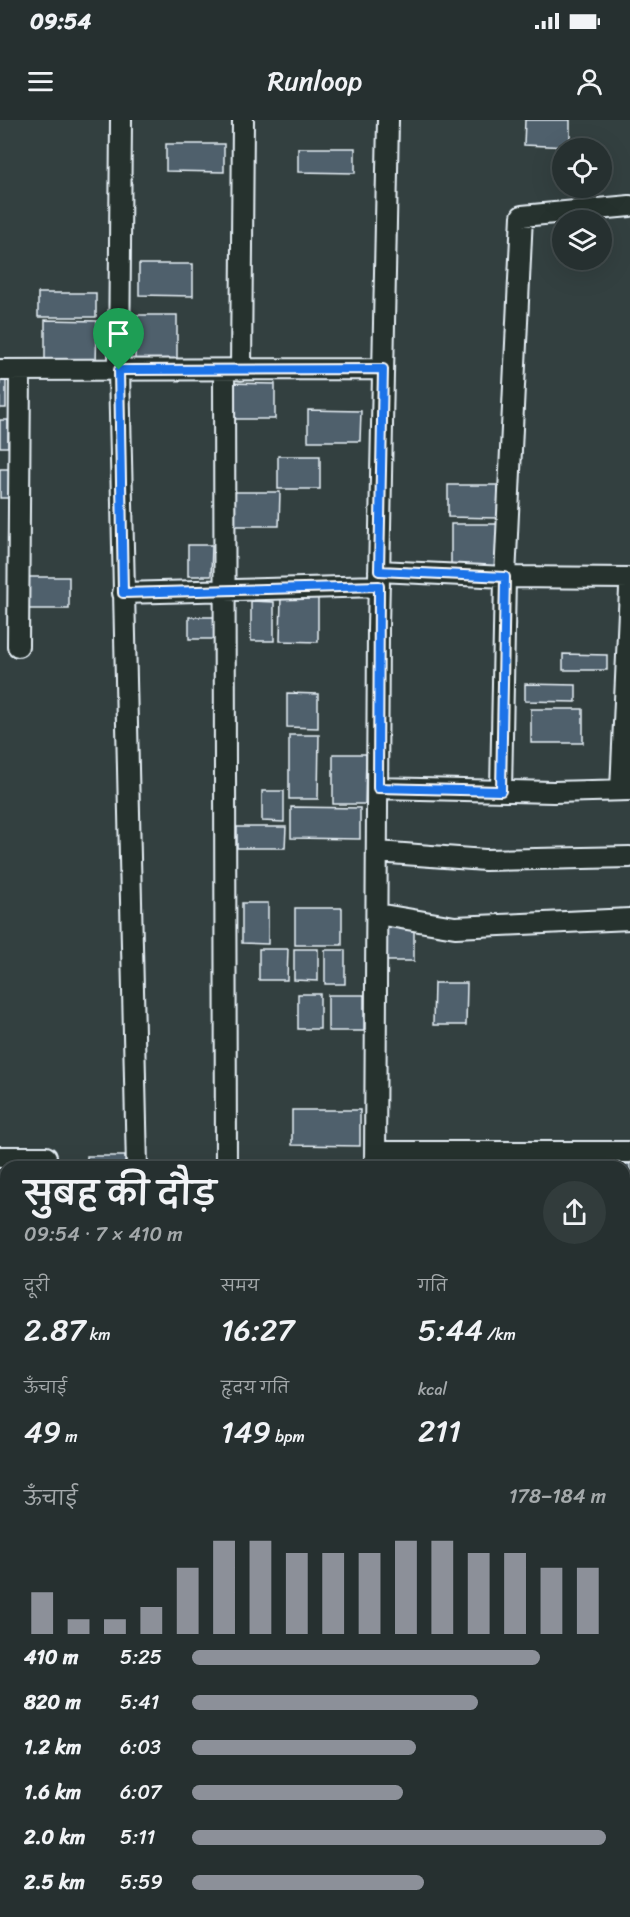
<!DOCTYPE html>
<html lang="hi">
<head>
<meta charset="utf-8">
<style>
	:root { --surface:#263030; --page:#323c3c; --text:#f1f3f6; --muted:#a4a9ab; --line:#424b4c; --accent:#8c9099 }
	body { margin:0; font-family:Sriracha,"Playpen Sans Deva",sans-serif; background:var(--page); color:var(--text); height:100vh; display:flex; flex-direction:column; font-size:22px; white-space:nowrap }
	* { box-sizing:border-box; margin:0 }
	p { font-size:20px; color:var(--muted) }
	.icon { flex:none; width:33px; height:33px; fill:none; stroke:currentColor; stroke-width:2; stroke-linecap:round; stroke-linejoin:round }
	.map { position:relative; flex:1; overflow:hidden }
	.drawer { position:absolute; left:0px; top:1041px; width:630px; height:756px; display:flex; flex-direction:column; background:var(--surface); border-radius:18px 18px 0 0; box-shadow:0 6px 24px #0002,0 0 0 2px var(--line) }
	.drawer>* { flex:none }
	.tools { position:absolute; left:552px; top:18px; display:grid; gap:12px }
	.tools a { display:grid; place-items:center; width:60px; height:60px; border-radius:50%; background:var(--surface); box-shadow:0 6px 24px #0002,0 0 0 2px var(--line); font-size:30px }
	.pin { position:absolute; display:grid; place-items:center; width:51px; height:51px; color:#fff; margin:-62px -26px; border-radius:50% 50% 50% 0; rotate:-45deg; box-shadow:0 0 6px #0007 }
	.pin .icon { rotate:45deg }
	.round { display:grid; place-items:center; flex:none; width:63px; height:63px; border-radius:32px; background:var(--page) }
	.overview { display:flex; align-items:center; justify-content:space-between; height:102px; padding:0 24px }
	h1 { font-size:33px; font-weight:600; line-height:45px }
	.metrics { display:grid; grid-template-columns:repeat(3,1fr); gap:9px; height:102px; padding:6px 24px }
	.metrics div { display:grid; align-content:center }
	.metrics b { font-size:30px; font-weight:600 }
	.metrics small { font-size:16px; font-weight:400 }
	.metrics p { font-size:16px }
	.chart { height:168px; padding:12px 24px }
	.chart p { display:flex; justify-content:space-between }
	.chart svg { width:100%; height:108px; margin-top:6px; stroke:var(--accent); stroke-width:6 }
	ul { padding:0 24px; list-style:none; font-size:20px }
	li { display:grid; grid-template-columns:96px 72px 1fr; align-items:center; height:45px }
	li i { height:15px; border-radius:8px; background:var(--accent) }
	.status { display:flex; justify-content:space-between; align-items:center; height:42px; padding:0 30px; background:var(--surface); direction:ltr }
	.status svg { height:16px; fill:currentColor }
	header { display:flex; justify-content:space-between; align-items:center; height:78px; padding:0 24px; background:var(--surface); font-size:27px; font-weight:600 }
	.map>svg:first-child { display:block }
	.building { fill:#50606c; stroke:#e8f1f8; stroke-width:1.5 }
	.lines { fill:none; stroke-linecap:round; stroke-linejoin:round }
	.street-casing { stroke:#e8f1f8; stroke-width:24 }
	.street { stroke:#26332d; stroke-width:20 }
	.route-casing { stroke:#fff; stroke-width:12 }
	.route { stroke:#1a73e8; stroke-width:8 }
</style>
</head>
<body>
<div class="status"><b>09:54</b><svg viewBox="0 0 49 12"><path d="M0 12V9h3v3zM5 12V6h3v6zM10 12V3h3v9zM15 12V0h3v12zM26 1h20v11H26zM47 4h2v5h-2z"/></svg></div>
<header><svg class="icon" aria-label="menu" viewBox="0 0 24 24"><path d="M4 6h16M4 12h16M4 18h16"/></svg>Runloop<svg class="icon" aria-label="person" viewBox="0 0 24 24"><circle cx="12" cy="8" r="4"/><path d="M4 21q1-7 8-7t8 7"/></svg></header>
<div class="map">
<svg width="630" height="1797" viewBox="0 0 630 1797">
	<rect width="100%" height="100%" fill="#334040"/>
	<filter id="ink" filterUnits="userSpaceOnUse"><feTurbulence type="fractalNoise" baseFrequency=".0167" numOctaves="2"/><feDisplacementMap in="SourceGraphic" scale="12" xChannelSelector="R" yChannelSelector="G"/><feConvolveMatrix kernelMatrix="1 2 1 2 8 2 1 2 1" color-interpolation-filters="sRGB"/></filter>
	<g filter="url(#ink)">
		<path class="building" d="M525 0H570V27L524 25Z
			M166 24H224V52L166 51Z
			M298 28H355V53L298 52Z
			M139 144H193V176L139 175Z
			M38 173H96V197H38Z
			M136 195H177V239H135Z
			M45 200 97 201 96 244 45 243Z
			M0 259H6V288H0Z
			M226 263 275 264V299H226Z
			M308 290 361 291 360 321H308Z
			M0 300H8V327H0Z
			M278 336H320V369H278Z
			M0 349H12V378H0Z
			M448 365H498V398L448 397Z
			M225 372H280L279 406H225Z
			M451 404H498V446H451Z
			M188 425H212L211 456H188Z
			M24 457H69V489H23Z
			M281 477 318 478V522L280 521Z
			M251 481 274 482V521H251Z
			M189 497H217V519H189Z
			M563 534 607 535V550H563Z
			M525 564 576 565V582L525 581Z
			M287 573 318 574V608L287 607Z
			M531 589H583V623H531Z
			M289 615H319L318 679H289Z
			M333 634H366L365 684H333Z
			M262 671H284V702L262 701Z
			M291 687 360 688V719L291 718Z
			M237 707H286L285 728H237Z
			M242 783H268V824L242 823Z
			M295 788H342V825H295Z
			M382 807H414V841H382Z
			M259 829H288L287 860H259Z
			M294 829H318V861L294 860Z
			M325 830H345V864H325Z
			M434 863H467L466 905H433Z
			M298 874H320V909H298Z
			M328 875H364V911H328Z
			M292 990H360V1026L292 1025Z
			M87 1036H125V1047H87Z
			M594 1044H630V1096H624V1047H594Z
			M179 1791H223V1797H179Z"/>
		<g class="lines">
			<defs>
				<path id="street" d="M121 0 119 250 137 1047
					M0 250 383 249
					M224 250 226 1047
					M241 250 243 0
					M379 451 505 457 630 458
					M123 473 379 466
					M18 526 20 250
					M378 668 553 672 630 670
					M621 670 630 469
					M501 671 505 457 522 96 630 86
					M377 732 485 740 630 737
					M377 794 455 807 630 799
					M376 1032H630
					M0 1037H46
					M375 1047 378 509 388 0
					M0 1304H6
					M0 1394H6
					M0 1521H6
					M624 1637H630
					M0 1641 6 1640
					M234 1791V1797
					M534 1791V1797
					M5 1797 6 1747
					M128 1797 129 1791
					M373 1797V1791"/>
			</defs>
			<use href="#street" class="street-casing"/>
			<use href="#street" class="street"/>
		</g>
	</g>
	<g class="lines" filter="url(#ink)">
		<defs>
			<path id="route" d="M383 249 379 451 505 457 501 671 378 668 379 466 123 473 119 250Z"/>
		</defs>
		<use href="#route" class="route-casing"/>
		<use href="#route" class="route"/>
	</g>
</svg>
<div class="tools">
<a><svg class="icon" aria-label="locate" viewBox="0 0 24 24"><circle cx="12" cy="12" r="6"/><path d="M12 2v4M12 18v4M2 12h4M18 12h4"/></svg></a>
<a><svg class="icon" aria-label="layers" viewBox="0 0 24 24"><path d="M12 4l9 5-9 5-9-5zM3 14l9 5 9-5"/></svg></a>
</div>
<div class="pin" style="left:119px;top:250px;background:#1e9e55"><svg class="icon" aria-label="arrive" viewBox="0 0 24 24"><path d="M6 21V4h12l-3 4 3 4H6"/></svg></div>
<section class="drawer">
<div class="overview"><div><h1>सुबह की दौड़</h1><p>09:54 · 7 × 410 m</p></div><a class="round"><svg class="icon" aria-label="share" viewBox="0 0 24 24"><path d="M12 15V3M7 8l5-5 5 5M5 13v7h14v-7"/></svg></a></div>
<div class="metrics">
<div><p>दूरी</p><b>2.87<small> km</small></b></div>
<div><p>समय</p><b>16:27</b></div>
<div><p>गति</p><b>5:44<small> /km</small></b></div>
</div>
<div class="metrics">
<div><p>ऊँचाई</p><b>49<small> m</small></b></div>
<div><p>हृदय गति</p><b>149<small> bpm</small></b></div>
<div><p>kcal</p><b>211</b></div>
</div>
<div class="chart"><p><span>ऊँचाई</span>178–184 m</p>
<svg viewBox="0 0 160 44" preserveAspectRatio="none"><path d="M5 44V27M15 44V38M25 44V38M35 44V33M45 44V17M55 44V6M65 44V6M75 44V11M85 44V11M95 44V11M105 44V6M115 44V6M125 44V11M135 44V11M145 44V17M155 44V17"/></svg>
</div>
<ul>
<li><b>410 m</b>5:25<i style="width:84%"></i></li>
<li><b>820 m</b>5:41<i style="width:69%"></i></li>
<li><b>1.2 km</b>6:03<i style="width:54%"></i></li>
<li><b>1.6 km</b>6:07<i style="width:51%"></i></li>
<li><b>2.0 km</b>5:11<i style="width:100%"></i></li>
<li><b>2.5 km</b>5:59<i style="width:56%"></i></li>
</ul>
</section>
</div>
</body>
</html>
